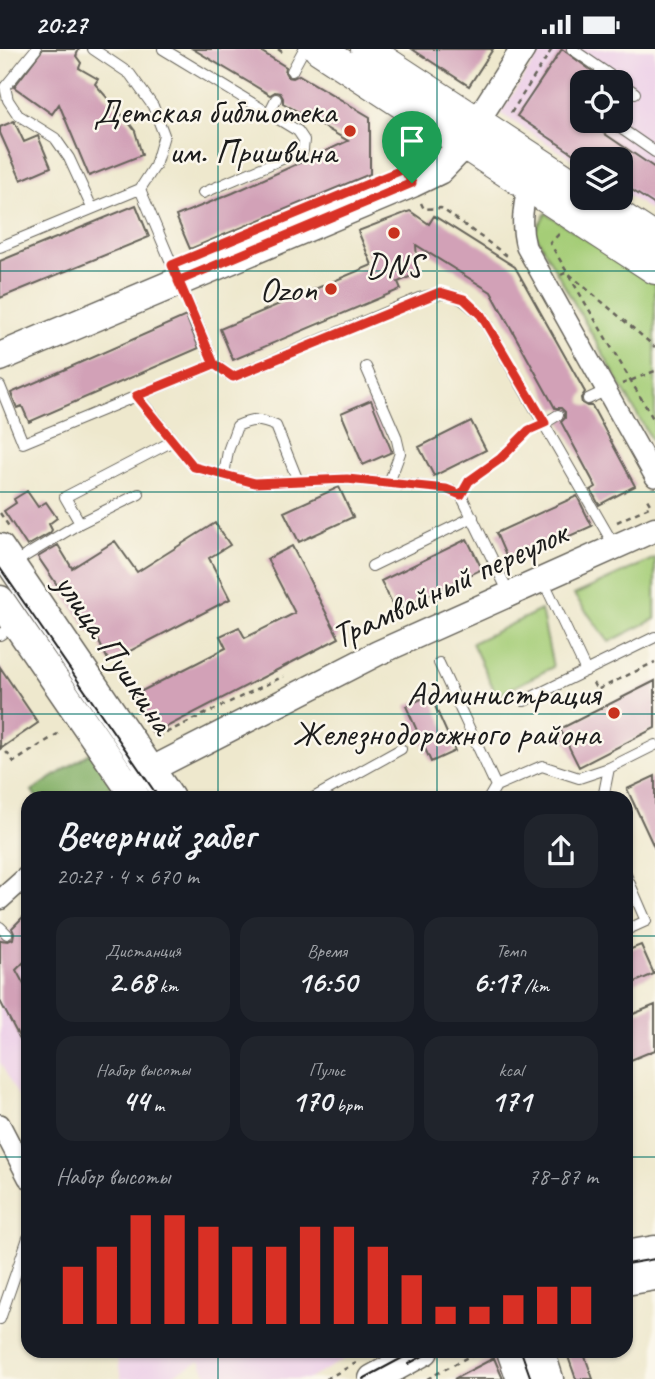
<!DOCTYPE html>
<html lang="ru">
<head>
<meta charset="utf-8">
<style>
	:root { --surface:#171b24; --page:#20242c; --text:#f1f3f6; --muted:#9ea1a6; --accent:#d93025 }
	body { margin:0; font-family:Caveat,sans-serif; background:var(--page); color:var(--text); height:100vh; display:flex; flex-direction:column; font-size:26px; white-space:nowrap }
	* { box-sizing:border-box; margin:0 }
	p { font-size:23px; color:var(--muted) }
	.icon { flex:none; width:38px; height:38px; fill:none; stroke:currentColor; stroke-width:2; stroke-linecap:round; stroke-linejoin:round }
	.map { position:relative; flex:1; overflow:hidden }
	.details { position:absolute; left:21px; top:742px; width:612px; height:567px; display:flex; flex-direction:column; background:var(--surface); border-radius:21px; box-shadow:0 2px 5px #0004 }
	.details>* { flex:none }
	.fabs { position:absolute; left:570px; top:21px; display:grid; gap:14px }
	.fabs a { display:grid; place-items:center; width:63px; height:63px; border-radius:14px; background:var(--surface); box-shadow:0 2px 5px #0004; font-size:35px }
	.pin { position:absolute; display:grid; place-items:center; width:60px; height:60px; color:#fff; margin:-72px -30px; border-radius:50% 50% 50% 0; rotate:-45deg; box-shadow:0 0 7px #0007 }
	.pin .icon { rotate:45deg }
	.round { display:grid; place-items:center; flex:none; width:74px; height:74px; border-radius:21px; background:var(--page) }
	.headline { display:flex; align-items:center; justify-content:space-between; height:119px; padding:0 35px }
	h1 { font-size:38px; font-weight:600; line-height:52px }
	.stats { display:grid; grid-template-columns:repeat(3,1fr); gap:10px; height:119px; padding:7px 35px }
	.stats div { display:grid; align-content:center; border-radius:18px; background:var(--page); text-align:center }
	.stats b { font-size:30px; font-weight:600 }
	.stats small { font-size:19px; font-weight:400 }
	.stats p { font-size:19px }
	.chart { height:196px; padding:14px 35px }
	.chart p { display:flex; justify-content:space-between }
	.chart svg { width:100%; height:126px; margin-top:7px; stroke:var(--accent); stroke-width:6 }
	.status { display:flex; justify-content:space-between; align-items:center; height:49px; padding:0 35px; background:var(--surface); direction:ltr }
	.status svg { height:19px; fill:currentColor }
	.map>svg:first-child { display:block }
	.built { fill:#edd0e8; fill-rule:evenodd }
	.green { fill:#a5cd77; stroke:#60744a; stroke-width:2 }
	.forest { fill:#84b068; stroke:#506642; stroke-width:2 }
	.building { fill:#d2a1b7 }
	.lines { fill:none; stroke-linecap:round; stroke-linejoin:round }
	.service-casing { stroke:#66635a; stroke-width:12 }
	.minor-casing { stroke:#66635a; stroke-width:22 }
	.tertiary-casing { stroke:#66635a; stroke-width:27 }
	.secondary-casing { stroke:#66635a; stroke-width:31 }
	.primary-casing { stroke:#66635a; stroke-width:32 }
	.path { stroke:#66635a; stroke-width:2.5; stroke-dasharray:5 5; stroke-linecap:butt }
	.service { stroke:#fff; stroke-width:10 }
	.minor { stroke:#fff; stroke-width:19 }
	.tertiary { stroke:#fff; stroke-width:24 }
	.secondary { stroke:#fff; stroke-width:28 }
	.primary { stroke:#fff; stroke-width:30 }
	.tram { stroke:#1c1c1c; stroke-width:2 }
	.route-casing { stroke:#fff; stroke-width:14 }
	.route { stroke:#d93025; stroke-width:9 }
	.grid { fill:none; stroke:#0f766e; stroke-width:2; stroke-opacity:0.55 }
	.poi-dot { fill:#c8321e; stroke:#fbf7ec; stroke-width:2.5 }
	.labels { text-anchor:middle; stroke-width:5; stroke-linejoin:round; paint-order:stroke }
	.poi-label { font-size:35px; fill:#1c1c1c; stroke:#fbf7ec; text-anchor:end }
	.street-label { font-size:35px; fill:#1c1c1c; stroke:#fbf7ec }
</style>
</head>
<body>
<div class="status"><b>20:27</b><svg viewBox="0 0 49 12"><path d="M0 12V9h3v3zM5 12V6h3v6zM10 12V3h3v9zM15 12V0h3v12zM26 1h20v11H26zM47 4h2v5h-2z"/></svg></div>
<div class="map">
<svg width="655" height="1330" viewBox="0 0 655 1330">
	<rect width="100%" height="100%" fill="#fbf7ec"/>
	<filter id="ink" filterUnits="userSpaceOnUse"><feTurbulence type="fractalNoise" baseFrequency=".0143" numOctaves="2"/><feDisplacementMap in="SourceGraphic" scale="14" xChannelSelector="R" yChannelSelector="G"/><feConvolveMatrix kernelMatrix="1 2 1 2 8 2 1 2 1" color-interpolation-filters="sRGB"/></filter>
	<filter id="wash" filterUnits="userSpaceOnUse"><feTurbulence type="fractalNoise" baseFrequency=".00686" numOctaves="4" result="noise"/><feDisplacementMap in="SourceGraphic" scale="28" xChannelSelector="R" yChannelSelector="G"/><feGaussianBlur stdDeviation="1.57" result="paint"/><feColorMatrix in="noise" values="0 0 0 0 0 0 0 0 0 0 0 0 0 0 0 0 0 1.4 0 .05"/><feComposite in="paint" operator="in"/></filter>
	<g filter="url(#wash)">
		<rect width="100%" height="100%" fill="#eee8cd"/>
		<path class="built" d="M543 0H655V164L621 142V110H583V117L500 64ZM583 33H621V72H583Z
			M28 863V1066L0 1013V891Z
			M116 1302H359L309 1330H209L200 1312 164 1330H121Z"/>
		<path class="green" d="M546 164 655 235V397L534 183Z
			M655 509V570L609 593 574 546Z
			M541 561 553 618 497 647 472 594Z"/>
		<path class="forest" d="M93 702 115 735 93 749H37L32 742Z"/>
		<g id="blocks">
			<path class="building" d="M43 0H79L76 7 81 14 79 19 98 30 95 35 129 74 135 82 142 106 89 127 59 55 52 65 14 38Z
				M193 0H257L286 18 285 23 288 28 293 29 299 26 370 68V125L190 200 176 167 233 144 348 92 283 54V49L280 44 275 43 270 46Z
				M412 0H493L469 37Z
				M562 0 607 33H583V72H609L602 83 655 119V156L621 134V110H581L517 67Z
				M14 72 24 93 38 87 51 118 21 131 0 84V78Z
				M136 156 149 188 0 249V212Z
				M410 162 429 175 434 167 515 218 585 343 581 349 582 354 587 357H592L635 437 599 456 591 441 596 438 561 373 565 369V363L561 359H555L491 243 416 196 418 224 398 233 401 240 233 311 220 280 372 216 358 182Z
				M186 267 199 299 29 373 22 357 17 359 11 344Z
				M371 351 392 403 363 416 341 364Z
				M471 372 486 401 434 427 419 398Z
				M339 438 353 468 299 493 284 463Z
				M27 442 38 458 46 453 57 469 49 475 52 481 50 484 27 497 4 462 16 454 14 450Z
				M577 447 592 477 509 514 496 484Z
				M215 474 230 496 209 509 230 550 109 613 93 581 90 584 38 508 58 496 72 519 115 492 137 523Z
				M467 490 482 520 396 562 381 532Z
				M292 497 339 589 153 685 134 646 226 599 220 587 239 578 245 589 295 564 267 510Z
				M0 618 38 674 0 700Z
				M655 632V679L579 718 560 680Z
				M430 646 455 702 431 713 406 657Z
				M655 727V800L627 740Z
				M28 863V909L16 921 28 943V1005L0 952V891L8 892 13 890 14 884 12 879Z
				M641 896 654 925 626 937V902Z
				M655 956V1001L626 1013V968Z
				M566 1302H583L593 1330H576Z
				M494 1309 503 1330H454Z"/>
		</g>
	</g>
	<g filter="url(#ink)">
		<use href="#blocks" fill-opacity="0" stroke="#66635a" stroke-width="2"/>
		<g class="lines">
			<defs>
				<path id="service" d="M36 0 5 38 8 51 18 66 55 89 69 109 92 159
					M93 0 130 25 153 57 164 86 155 117 140 140
					M163 0 298 82 304 91 303 101 203 144
					M572 0 620 33
					M292 22 304 0
					M621 34 635 44
					M269 64 276 50
					M616 76 655 103
					M0 198 140 140 214 315 23 394 0 337
					M214 315 233 328 419 249C450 240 458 245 481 266L615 498
					M366 318 396 387 400 404 389 434
					M137 347 194 418 255 434 347 430 446 440 461 446 509 544
					M588 350 607 341
					M545 374 558 366
					M224 426 228 402 237 377C252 370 260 370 276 377L298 432
					M80 474 139 445
					M12 515 80 474 65 448 173 392
					M372 517 473 468
					M543 531 586 622
					M0 586 16 575
					M439 614 496 737
					M524 652 655 588
					M313 749 401 700
					M489 749 496 737 542 717 579 729 609 719
					M603 749 609 719 655 696
					M626 826 646 872 626 881
					M0 878 7 885
					M0 1270 28 1189"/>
				<path id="minor" d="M527 138C523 160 520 176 526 198L655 428
					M0 851 28 826
					M0 1075 28 1129"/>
				<path id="tertiary" d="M477 72 523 0
					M136 731 150 721 378 604 655 480"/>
				<path id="secondary" d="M0 308 412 134 439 121 463 96 475 75
					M0 499 170 749
					M0 551 136 749
					M626 1206 655 1201
					M626 1232 655 1227
					M511 1302 521 1330
					M540 1302 549 1330
					M373 1330 424 1302"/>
				<path id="primary" d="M319 0 655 220
					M366 0 583 142
					M592 149 655 190"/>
			</defs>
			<use href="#service" class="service-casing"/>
			<use href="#minor" class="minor-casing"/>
			<use href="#tertiary" class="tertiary-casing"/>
			<use href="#secondary" class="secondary-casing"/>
			<use href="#primary" class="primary-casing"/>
			<path class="path" d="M278 0 286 6
				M511 64 552 0
				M393 78 407 90
				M405 113 410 86
				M421 154 424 160 441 159 510 209
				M559 185 550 194 655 373
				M561 226 567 223 655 298
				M622 335 655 322
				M467 434 500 410 532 380
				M0 464 10 479
				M617 473 651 457 647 450
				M593 634 597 641 655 613
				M157 688 284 627
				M0 695 14 713 62 682
				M326 1330 356 1314
				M427 1330 479 1302"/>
			<use href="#service" class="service"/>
			<use href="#minor" class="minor"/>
			<use href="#tertiary" class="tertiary"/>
			<use href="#secondary" class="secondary"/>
			<use href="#primary" class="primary"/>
			<path class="tram" d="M0 519 159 749
				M626 1215 655 1210
				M521 1302 531 1330
				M408 1315 432 1302
				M363 1330 415 1302"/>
		</g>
	</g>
	<g class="lines" filter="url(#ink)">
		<defs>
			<path id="route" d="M412 134 404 120 172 216 214 315 136 347 194 418 255 434 347 430 446 440 461 446 469 432 500 410 529 381 545 374 481 266 464 250 440 243 233 328 214 315 178 232 412 134"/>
		</defs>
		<use href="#route" class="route-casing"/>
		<use href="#route" class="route"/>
	</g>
	<path class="grid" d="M218 0V749M437 0V749M0 222H655M0 443H655M0 665H655M0 887H28M626 887H655M0 1108H28M626 1108H655M218 1302V1330M437 1302V1330"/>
	<g class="poi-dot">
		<circle cx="350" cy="82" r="7"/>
		<circle cx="394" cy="184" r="7"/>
		<circle cx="331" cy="240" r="7"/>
		<circle cx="614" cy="664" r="7"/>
	</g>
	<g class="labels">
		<g class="poi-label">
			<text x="336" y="74">Детская библиотека<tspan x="336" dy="40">им. Пришвина</tspan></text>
			<text x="394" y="228" text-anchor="middle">DNS</text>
			<text x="317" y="252">Ozon</text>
			<text x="600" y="656">Администрация<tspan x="600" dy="40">Железнодорожного района</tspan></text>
		</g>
		<g class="street-label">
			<text transform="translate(449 535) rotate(-25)" y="12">Трамвайный переулок</text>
			<text transform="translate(115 604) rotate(56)" y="12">улица Пушкина</text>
		</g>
	</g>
</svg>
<div class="fabs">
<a><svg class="icon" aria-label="locate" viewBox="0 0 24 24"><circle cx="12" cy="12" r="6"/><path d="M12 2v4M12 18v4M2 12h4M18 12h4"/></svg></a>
<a><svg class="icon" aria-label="layers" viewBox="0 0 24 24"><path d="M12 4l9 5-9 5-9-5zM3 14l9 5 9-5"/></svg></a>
</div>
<div class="pin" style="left:412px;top:134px;background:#1e9e55"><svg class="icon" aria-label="arrive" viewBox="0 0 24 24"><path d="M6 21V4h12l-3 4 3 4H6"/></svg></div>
<section class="details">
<div class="headline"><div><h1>Вечерний забег</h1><p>20:27 · 4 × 670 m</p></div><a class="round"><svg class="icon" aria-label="share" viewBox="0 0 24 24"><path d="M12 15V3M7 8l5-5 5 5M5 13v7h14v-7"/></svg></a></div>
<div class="stats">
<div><p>Дистанция</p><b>2.68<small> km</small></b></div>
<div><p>Время</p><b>16:50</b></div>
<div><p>Темп</p><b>6:17<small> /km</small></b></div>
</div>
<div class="stats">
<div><p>Набор высоты</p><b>44<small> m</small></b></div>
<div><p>Пульс</p><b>170<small> bpm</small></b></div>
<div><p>kcal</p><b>171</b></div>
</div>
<div class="chart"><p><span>Набор высоты</span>78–87 m</p>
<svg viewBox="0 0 160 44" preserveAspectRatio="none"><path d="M5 44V24M15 44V17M25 44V6M35 44V6M45 44V10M55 44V17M65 44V17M75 44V10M85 44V10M95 44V17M105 44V27M115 44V38M125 44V38M135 44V34M145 44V31M155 44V31"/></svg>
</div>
</section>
</div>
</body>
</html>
